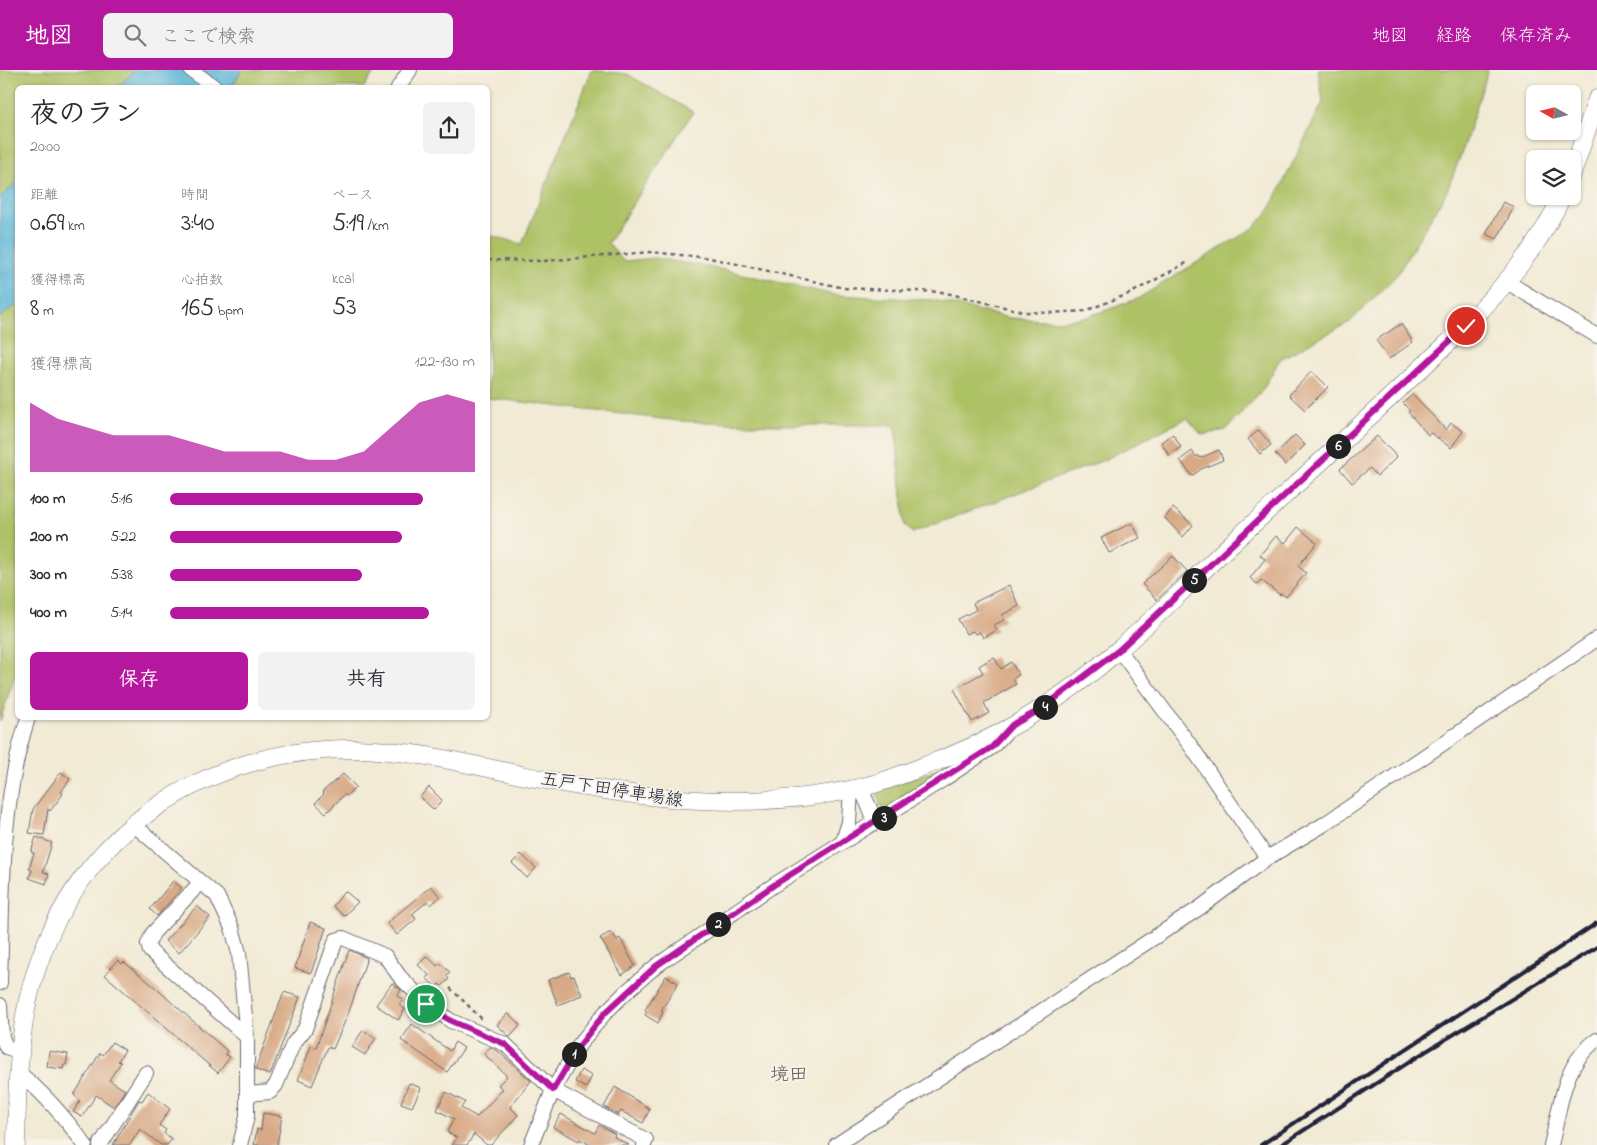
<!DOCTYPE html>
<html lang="ja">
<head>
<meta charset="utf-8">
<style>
	:root { --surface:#fff; --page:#f2f2f3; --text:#2b2b33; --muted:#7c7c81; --accent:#b5179e }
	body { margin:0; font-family:"Indie Flower","Klee One",sans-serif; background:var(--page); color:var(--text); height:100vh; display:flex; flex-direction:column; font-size:19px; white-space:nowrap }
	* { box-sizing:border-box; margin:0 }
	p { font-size:16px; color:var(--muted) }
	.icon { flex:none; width:28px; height:28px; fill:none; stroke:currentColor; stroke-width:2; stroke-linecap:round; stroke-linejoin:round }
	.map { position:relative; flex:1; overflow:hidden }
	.details { position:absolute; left:15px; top:15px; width:475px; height:635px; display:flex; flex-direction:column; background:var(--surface); border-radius:8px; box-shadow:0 1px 4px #0004 }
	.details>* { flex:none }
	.needle { width:32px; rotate:278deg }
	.tools { position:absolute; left:1526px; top:15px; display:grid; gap:10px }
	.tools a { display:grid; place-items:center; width:55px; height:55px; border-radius:8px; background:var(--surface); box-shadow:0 1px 4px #0004; font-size:25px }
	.pin { position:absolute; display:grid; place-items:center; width:42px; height:42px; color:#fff; margin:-21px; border:2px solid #fff; border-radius:50%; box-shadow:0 1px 5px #0007 }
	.km { position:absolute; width:25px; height:25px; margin:-12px; border-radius:50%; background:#222; color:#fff; font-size:14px; line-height:25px; text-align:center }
	.round { display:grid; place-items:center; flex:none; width:52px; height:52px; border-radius:8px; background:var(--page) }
	.overview { display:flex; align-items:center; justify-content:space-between; height:85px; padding:0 15px }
	h1 { font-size:28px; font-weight:600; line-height:38px }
	.figures { display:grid; grid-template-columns:repeat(3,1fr); gap:8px; height:85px; padding:5px 15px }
	.figures div { display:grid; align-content:center }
	.figures b { font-size:25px; font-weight:600 }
	.figures small { font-size:14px; font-weight:400 }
	.figures p { font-size:14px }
	.chart { height:140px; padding:10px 15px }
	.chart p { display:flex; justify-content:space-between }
	.chart svg { width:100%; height:90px; margin-top:5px; fill:var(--accent); opacity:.7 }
	.button { display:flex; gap:10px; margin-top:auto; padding:10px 15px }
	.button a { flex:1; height:58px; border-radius:8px; background:var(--accent); color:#fff; font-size:20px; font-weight:600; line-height:58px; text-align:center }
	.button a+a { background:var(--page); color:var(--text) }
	ul { padding:0 15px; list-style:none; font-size:16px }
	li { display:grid; grid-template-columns:80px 60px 1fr; align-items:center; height:38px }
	li i { height:12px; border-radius:6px; background:var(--accent) }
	header { display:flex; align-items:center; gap:30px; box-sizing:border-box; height:70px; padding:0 25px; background:var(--accent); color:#fff }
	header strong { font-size:24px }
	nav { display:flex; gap:28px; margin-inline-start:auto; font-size:18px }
	.search { width:350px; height:45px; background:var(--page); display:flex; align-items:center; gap:12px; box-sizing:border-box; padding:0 18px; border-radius:8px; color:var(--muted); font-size:19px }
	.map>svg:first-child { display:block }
	.green { fill:#adc165; stroke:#687250 }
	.water { fill:#5cb7d9; stroke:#3f6c8a }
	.building { fill:#d8a985 }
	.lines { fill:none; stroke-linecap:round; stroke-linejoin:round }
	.minor-casing { stroke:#6a6871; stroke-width:16 }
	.major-casing { stroke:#6a6871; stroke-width:19 }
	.path { stroke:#6a6871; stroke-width:2.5; stroke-dasharray:4 4; stroke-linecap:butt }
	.minor { stroke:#fff; stroke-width:14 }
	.major { stroke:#fff; stroke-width:18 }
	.rail { stroke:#22223b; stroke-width:4 }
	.route-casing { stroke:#fff; stroke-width:10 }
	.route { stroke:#b5179e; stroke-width:6 }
	.labels { text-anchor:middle; stroke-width:4; stroke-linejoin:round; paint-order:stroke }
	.street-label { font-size:18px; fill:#22223b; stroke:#f7f3e8 }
	.neighbourhood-label { font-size:19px; fill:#625155; stroke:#f7f3e8 }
</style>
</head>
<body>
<header>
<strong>地図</strong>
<div class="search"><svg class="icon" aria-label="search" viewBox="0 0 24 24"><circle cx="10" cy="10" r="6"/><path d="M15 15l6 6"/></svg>ここで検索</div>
<nav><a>地図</a><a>経路</a><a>保存済み</a></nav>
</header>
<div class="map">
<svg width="1597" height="1075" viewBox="0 0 1597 1075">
	<rect width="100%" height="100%" fill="#f7f3e8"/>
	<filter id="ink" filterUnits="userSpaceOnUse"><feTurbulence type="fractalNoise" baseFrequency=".02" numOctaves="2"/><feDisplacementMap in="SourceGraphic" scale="10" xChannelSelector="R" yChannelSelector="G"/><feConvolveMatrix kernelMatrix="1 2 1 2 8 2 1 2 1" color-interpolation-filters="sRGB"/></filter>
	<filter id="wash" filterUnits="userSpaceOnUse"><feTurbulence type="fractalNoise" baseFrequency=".0096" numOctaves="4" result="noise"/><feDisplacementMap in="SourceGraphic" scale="20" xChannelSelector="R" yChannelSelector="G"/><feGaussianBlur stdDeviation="1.12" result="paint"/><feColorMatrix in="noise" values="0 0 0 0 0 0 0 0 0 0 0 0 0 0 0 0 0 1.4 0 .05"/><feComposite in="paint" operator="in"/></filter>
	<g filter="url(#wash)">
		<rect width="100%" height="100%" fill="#f1ead4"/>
		<path class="green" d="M0 0H135L117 17 18 18 17 112 0 128Z
			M242 0H376L364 17 231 18Z
			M592 0 627 4 693 42 608 173 623 191 655 188 720 199 835 225 933 230 1010 248 1060 251 1087 247 1137 229 1255 157 1270 139 1323 32 1318 0H1488L1465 74 1447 121 1397 205 1350 252 1280 289 1263 319 1226 360 1202 365 1187 348 1104 390 912 463 905 456 895 355H775L679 351 488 328V165L522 174Z
			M17 234 18 596 0 651V247Z
			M940 699 942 705 886 740 881 737 877 725 880 719Z"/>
		<path class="water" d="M135 0H242L231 17 117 18Z
			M17 112V234L0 247V128Z"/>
		<g id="blocks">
			<path class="building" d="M1503 132 1514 137 1497 169 1486 164Z
				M1401 254 1413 272 1389 289 1376 270Z
				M1312 301 1328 317 1305 340 1289 325Z
				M1413 324 1446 360 1451 353 1463 361 1451 378 1431 363 1428 365 1408 342 1410 341 1403 333Z
				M1259 360 1271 375 1260 384 1248 369Z
				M1173 364 1181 377 1169 385 1161 372Z
				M1295 365 1305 375 1285 395 1275 384Z
				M1377 366 1397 387 1377 406 1370 398 1352 413 1340 399Z
				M1219 380 1223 390 1201 399 1192 406 1180 390 1192 381 1196 387 1198 385 1200 388Z
				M1173 438 1193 455 1183 467 1165 448Z
				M1132 453 1140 468 1109 483 1101 468Z
				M1298 457 1317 473 1298 496 1306 503 1286 527 1281 523 1280 525 1261 510 1257 514 1250 508 1265 489 1260 485 1276 466 1285 473Z
				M1173 486 1187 501 1157 530 1142 514Z
				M1009 515 1019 536 1002 545 1004 550 994 555 997 560 983 568 980 562 975 564 973 561 966 564 958 549 976 540 973 533Z
				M994 587 1001 599 1011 592 1019 605 1013 609 1016 614 984 633 989 643 972 652 954 619 983 603 979 596Z
				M61 702 70 709 61 722 63 724 50 741 48 739 44 765 29 763 33 739Z
				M343 704 356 717 346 726 344 725 326 743 315 733 324 724 322 722Z
				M429 717 442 730 434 740 420 727Z
				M36 767 52 773 43 802 49 804 46 814 29 808 32 800 29 799 34 783 31 782Z
				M521 784 536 798 527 808 512 793Z
				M173 811 182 818 157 846 150 839Z
				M431 816 440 827 431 835 428 831 412 844 416 849 397 865 387 853Z
				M345 821 358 832 344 846 333 836Z
				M197 836 210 847 179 883 165 871Z
				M310 852 326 858 311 903 295 898Z
				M609 863H612L617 870 620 868 635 896 622 905 600 868Z
				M349 880 367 888 349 942 333 979 328 977 312 1016 298 1010 311 976 316 978Z
				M427 886 437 896 440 893 450 902 446 906 449 909 442 916 439 914 436 917 426 908 429 905 418 895Z
				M118 890 122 894 124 892 150 913 227 981 225 984 230 987 218 1003 105 905Z
				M569 902 571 907 574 906 582 925 558 935 548 910Z
				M666 906 678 913 661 941 663 942 658 953 645 945 647 942 645 940Z
				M392 913 401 920 397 926 403 929 399 935 405 939 398 950 376 935Z
				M284 922 300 927 270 1005 256 1000V997Z
				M508 943 519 954V957L510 967 497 955Z
				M412 954 450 981 455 972 464 978 447 1002 401 970Z
				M363 960 376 968 365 985 352 977Z
				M112 972 125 980 118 991 121 992 109 1010 125 1020 114 1037 96 1025 82 1047 73 1042 80 1031 74 1025 100 983 103 985Z
				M490 977 498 981 531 1011 510 1037 518 1045 491 1075H487L474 1064 467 1075H452L457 1068 447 1062 454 1049 437 1040 446 1022 465 1032 461 1038 477 1047 503 1019 498 1015 507 1006 484 984Z
				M49 981 68 984 66 995H64L63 999 47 997Z
				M581 1000 592 1006 586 1018 575 1012Z
				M409 1013 421 1018 412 1037 401 1033Z
				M615 1017 650 1039 643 1053 621 1041 618 1045 604 1037Z
				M148 1022 170 1039 159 1055 166 1060 164 1063 172 1069 167 1075H161L140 1059 130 1075H113L139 1030 142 1031Z
				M263 1043 282 1046 277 1075H254L257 1059 261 1060Z
				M561 1044 595 1063 599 1055 615 1064 614 1067 629 1075H590L580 1069 579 1071 553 1057Z"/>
		</g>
	</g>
	<g filter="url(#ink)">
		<use href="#blocks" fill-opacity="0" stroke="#6a6871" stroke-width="1"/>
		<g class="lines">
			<defs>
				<path id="minor" d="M191 0 216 18
					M398 18 410 0
					M1507 212 1597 266
					M1119 580 1193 679 1267 788
					M860 717 872 743 873 754
					M133 754 217 826 232 858 239 883 247 967V1046L240 1075
					M843 771 849 752 851 720
					M201 812 153 863 148 874 150 881 247 967
					M0 913C3 824 0 733 28 648
					M0 935 2 967 6 977 21 982
					M19 1003C45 1024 66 1049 85 1075
					M247 1024 270 1022 276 1015 293 974 305 959 336 870 343 868 385 886 400 907 427 934 451 951 505 974 553 1020 646 1070 644 1075
					M100 1075 146 1003
					M531 1075 553 1020 579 975 604 944 626 922 656 896 774 815 944 709 992 677 1005 663
					M836 1075 1201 837 1267 788 1323 755 1597 569
					M1551 1075C1561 1037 1562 994 1597 970"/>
				<path id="major" d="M1572 104 1597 29
					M16 1075C17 1020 18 960 34 907 77 762 207 677 355 679 418 680 479 697 541 709 644 729 744 741 849 720 876 715 904 704 930 694 967 680 1006 662 1039 640 1111 595 1170 531 1231 474 1310 402 1388 330 1466 256 1504 216 1539 177 1562 126"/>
			</defs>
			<use href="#minor" class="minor-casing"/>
			<use href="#major" class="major-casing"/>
			<path class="path" d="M488 190 543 191 651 182 710 188 844 218 942 222 1025 242 1049 243 1085 241 1131 223 1188 192
				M450 918 483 950"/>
			<use href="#minor" class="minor"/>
			<use href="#major" class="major"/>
			<path class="rail" d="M1261 1075 1597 853
				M1281 1075 1420 985 1597 877"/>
		</g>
	</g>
	<g class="lines" filter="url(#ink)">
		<defs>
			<path id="route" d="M426 934 451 951 505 974 553 1020 579 976 604 944 656 896 774 815 992 677 1012 655 1040 640 1119 580 1466 256"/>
		</defs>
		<use href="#route" class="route-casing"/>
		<use href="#route" class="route"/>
	</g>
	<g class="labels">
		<g class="street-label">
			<text transform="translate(612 719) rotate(9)" y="6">五戸下田停車場線</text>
		</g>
		<g class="neighbourhood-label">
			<text x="789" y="1010">境田</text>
		</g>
	</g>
</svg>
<div class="tools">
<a><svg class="needle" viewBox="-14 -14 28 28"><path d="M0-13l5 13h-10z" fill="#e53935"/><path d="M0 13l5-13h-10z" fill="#7c7c81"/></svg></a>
<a><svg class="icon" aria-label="layers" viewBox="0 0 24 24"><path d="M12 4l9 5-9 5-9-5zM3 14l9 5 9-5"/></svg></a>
</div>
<div class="pin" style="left:426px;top:934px;background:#1e9e55"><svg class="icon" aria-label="arrive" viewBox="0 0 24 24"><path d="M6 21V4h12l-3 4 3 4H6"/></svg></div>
<div class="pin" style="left:1466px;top:256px;background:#d93025"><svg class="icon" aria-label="check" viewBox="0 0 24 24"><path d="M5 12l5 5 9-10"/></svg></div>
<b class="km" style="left:574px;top:984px">1</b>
<b class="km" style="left:718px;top:854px">2</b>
<b class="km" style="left:884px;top:748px">3</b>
<b class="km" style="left:1045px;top:637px">4</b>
<b class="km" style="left:1194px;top:510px">5</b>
<b class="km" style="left:1338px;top:376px">6</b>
<section class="details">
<div class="overview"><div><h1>夜のラン</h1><p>20:00</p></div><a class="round"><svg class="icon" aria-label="share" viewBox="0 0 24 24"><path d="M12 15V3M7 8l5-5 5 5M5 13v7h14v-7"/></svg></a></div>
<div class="figures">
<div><p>距離</p><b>0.69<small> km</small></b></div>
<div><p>時間</p><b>3:40</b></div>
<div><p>ペース</p><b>5:19<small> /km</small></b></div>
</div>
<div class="figures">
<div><p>獲得標高</p><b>8<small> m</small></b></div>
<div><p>心拍数</p><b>165<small> bpm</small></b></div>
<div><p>kcal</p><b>53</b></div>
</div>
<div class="chart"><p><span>獲得標高</span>122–130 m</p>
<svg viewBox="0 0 160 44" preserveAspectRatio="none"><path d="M0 44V10L10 18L20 22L30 26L40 26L50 26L60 30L70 34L80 34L90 34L100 38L110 38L120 34L130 22L140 10L150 6L160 10V44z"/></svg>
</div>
<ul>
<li><b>100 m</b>5:16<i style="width:83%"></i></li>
<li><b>200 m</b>5:22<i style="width:76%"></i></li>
<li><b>300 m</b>5:38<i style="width:63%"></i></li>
<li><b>400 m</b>5:14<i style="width:85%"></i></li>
</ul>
<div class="button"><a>保存</a><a>共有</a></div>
</section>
</div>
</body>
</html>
